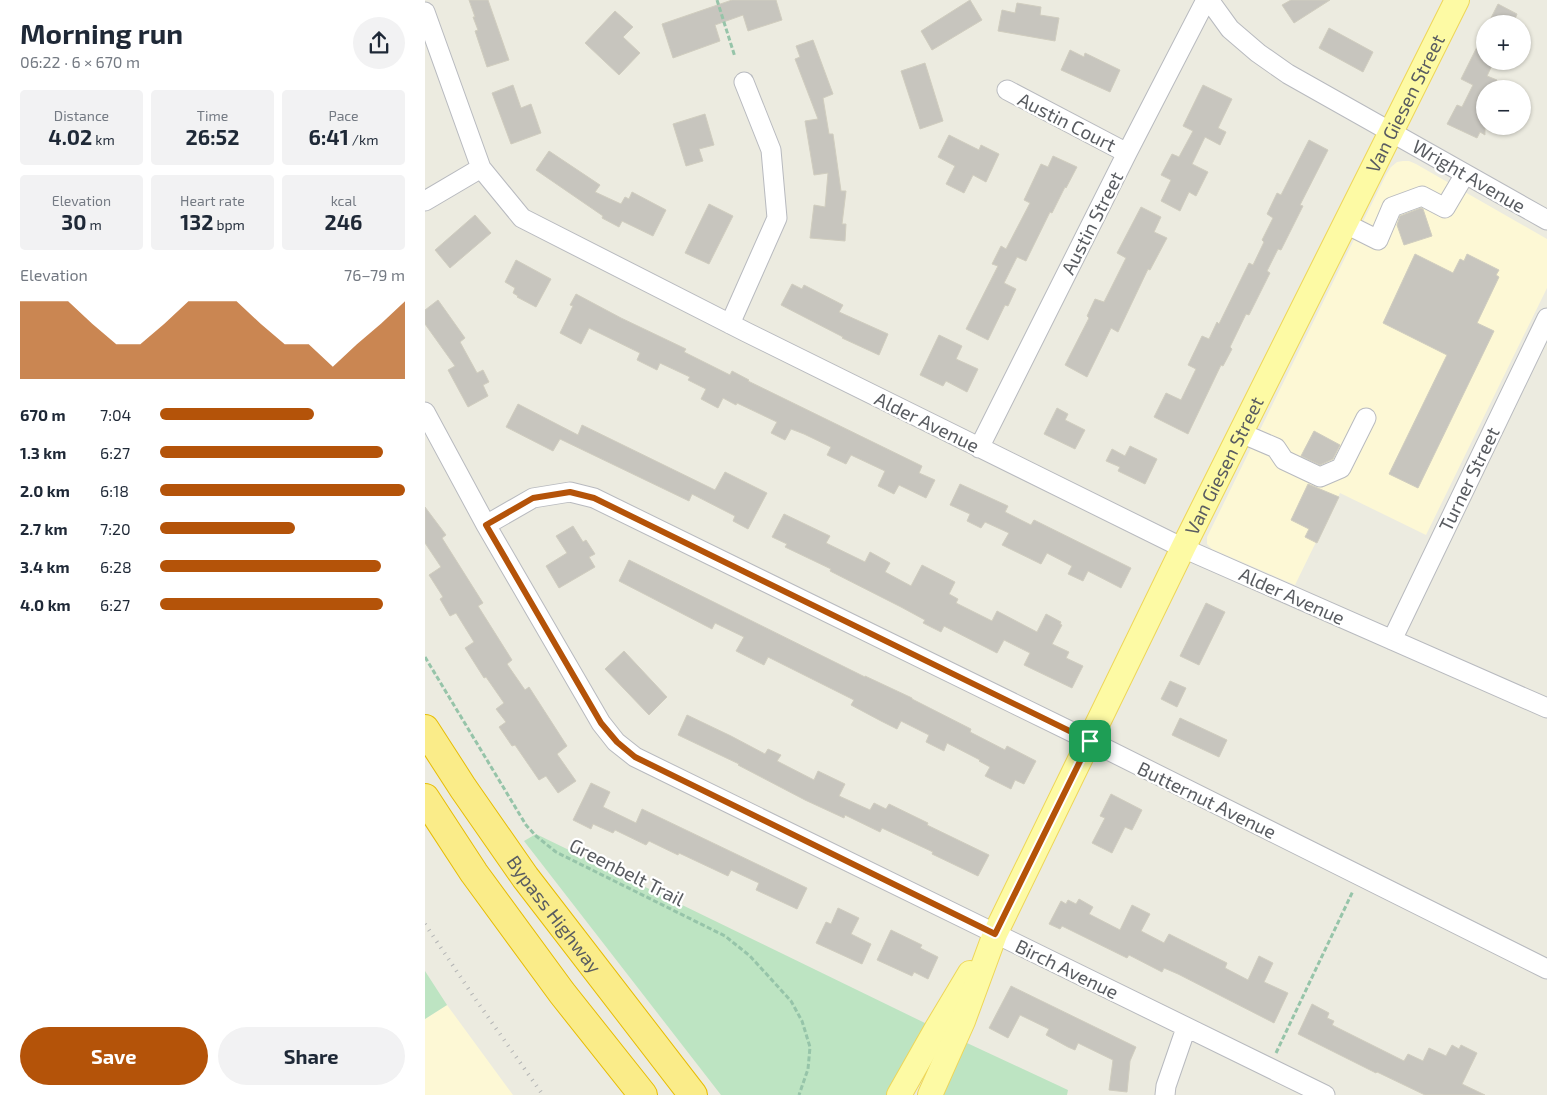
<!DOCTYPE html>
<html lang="en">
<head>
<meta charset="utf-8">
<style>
	:root { --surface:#fff; --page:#f2f2f3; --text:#1f2937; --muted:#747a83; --accent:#b45309 }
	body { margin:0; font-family:"Exo 2",sans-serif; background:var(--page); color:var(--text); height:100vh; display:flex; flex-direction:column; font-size:19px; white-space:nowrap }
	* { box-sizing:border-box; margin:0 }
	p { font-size:16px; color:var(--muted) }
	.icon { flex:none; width:28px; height:28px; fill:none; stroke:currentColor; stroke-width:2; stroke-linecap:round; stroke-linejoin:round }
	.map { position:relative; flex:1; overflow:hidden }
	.panel { display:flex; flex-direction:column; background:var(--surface); width:425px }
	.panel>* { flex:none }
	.controls { position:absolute; left:1051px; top:15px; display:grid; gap:10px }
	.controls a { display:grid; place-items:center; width:55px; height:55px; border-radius:50%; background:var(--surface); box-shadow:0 1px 4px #0004; font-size:25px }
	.pin { position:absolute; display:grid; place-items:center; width:42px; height:42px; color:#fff; margin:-21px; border-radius:10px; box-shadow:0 2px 8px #0006 }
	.round { display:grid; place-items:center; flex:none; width:52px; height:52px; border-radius:26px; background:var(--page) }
	.headline { display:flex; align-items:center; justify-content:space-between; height:85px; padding:0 20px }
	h1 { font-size:28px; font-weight:700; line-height:38px }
	.figures { display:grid; grid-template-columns:repeat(3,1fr); gap:8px; height:85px; padding:5px 20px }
	.figures div { display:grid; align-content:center; border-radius:5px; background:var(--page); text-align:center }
	.figures b { font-size:21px; font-weight:700 }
	.figures small { font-size:14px; font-weight:400 }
	.figures p { font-size:14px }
	.chart { height:140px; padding:10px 20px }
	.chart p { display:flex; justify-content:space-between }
	.chart svg { width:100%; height:90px; margin-top:5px; fill:var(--accent); opacity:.7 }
	.action { display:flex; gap:10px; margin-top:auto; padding:10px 20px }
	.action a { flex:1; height:58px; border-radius:30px; background:var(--accent); color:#fff; font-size:20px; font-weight:700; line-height:58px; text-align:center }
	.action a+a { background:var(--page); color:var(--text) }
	ul { padding:0 20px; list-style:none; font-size:16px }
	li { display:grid; grid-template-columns:80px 60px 1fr; align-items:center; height:38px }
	li i { height:12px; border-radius:6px; background:var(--accent) }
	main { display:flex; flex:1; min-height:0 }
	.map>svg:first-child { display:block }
	.commercial { fill:#fdf8d5 }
	.green { fill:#bde4c2 }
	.building { fill:#c7c5be; stroke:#d0cdbf }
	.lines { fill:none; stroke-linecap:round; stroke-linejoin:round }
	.minor-casing { stroke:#b8babf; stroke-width:21 }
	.major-casing { stroke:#eed658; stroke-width:26 }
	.highway-casing { stroke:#e7bd05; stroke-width:30 }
	.path { stroke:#96c4a9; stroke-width:3; stroke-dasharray:5 2.5; stroke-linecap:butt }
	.minor { stroke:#fff; stroke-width:19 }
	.major { stroke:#fdfaa4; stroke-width:24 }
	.highway { stroke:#faec89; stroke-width:28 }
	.rail { stroke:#b4b5b5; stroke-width:4; stroke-dasharray:1 6; stroke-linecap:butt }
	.route-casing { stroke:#fff; stroke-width:10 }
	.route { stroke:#b45309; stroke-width:6 }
	.labels { text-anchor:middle; stroke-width:4.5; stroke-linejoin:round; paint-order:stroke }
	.street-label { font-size:19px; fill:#595c61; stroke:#fff }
</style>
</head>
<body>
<main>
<section class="panel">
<div class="headline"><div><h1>Morning run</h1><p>06:22 · 6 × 670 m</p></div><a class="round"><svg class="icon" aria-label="share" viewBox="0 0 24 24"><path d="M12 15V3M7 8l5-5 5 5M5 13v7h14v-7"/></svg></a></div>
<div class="figures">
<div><p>Distance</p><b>4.02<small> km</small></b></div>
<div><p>Time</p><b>26:52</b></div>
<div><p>Pace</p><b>6:41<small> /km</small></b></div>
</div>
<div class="figures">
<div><p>Elevation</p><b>30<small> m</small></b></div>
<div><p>Heart rate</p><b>132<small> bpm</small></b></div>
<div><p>kcal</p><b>246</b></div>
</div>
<div class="chart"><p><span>Elevation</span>76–79 m</p>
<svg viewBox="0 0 160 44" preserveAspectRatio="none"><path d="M0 44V6L10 6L20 6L30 17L40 27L50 27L60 17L70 6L80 6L90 6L100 17L110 27L120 27L130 38L140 27L150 17L160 6V44z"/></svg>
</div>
<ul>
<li><b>670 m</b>7:04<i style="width:63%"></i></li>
<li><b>1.3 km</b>6:27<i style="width:91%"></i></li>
<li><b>2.0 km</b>6:18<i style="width:100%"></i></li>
<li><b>2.7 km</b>7:20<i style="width:55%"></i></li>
<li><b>3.4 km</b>6:28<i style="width:90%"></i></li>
<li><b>4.0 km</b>6:27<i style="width:91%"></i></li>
</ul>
<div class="action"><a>Save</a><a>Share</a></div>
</section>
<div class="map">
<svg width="1122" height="1095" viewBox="0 0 1122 1095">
	<rect width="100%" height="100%" fill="#ecebe0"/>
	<path class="commercial" d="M978 161H984L991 164 1122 239V288L1001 535 915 493 870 585 787 549 782 544V537L961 175 966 167 972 162Z
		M22 1005 88 1095H0V1019Z"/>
	<path class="green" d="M111 834 502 1024 461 1095H296L99 841Z
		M0 971 22 1005 0 1019Z
		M542 1043 643 1090 642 1095H515L534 1044Z"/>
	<path class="building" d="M44 0H63L84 60 62 67 50 31 53 30 48 17H50Z
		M307 0H351L357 20 323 31 318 15 290 25 295 41 248 58 237 24Z
		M545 0 557 20 507 50 496 31Z
		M866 0H905L869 23 857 5Z
		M592 3 616 7 615 15 634 18 630 41 573 31 577 10 590 13Z
		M1073 4 1092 14 1088 24H1063Z
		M190 11 208 27 198 37 215 53 194 75 160 43Z
		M904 28 948 52 938 72 894 48Z
		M1060 31V61H1069L1062 76 1072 80 1067 89H1060V135L1055 132 1052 138 1022 124 1032 105 1037 107 1048 85 1036 79Z
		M388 40 408 94 398 98 404 134H408L416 191H421L417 224H421L420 241 385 238 389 205 400 207 403 173 389 175 380 121 393 119 370 59 375 57 371 46Z
		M645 50 659 57 660 53 695 70 685 92 636 70Z
		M500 63 518 121 495 129 476 71Z
		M88 85 96 108 106 104 116 133 86 144 67 93Z
		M778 85 807 99 793 128 801 132 795 145 780 137 767 164 783 172 771 196 764 192 755 211 736 201 746 180 736 175 747 154 754 157 768 131 758 126Z
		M280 114 289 145 274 149 278 161 261 166 248 124Z
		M524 135 554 150 556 145 574 154 561 182 548 175 539 193 521 184 530 166 513 157Z
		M884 140 903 150 875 205 878 206 856 250 853 249 842 271 845 273 824 315 821 314 805 347 807 349 798 366 796 365 763 434 729 417 741 393 756 400 771 369 763 365 777 336 784 339 792 322 794 324 824 263 828 265 839 242 837 240 848 218 842 214 852 193 856 195Z
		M124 151 175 185 170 192 196 204 200 197 204 199 207 192 241 210 228 236 197 221 194 227 177 218 178 216 111 170Z
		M628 156 652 167 641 188 640 187 627 213 625 212 601 261 592 257 579 283 591 289 583 306 580 305 563 340 541 329 573 266 567 264 576 246 581 249 605 203 599 200 616 164 623 167Z
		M284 204 308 216 284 264 260 253Z
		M716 207 736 217 729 232 742 238 725 270 723 269 693 332 686 328 662 377 640 365 664 318 662 316 670 299 679 302 701 258 692 253Z
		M996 208 998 209 1007 236 979 245 972 225 975 216Z
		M50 215 66 233 25 268 10 250Z
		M990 254 1028 273 1035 259 1039 261 1042 254 1074 270 1071 275 1074 277 1052 323 1069 331 993 488 964 474 1022 355 958 323Z
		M91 260 126 279 111 307 92 297 93 296 88 293 90 288 80 282Z
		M367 284 377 289 379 285 418 305 414 312 463 334 454 355 417 338 418 337 356 305Z
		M151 294 196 318 261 349 259 352 305 375 307 371 324 380 323 381 497 466 494 473 510 480 501 498 474 485 469 494 453 486 460 471 426 455 421 464 402 455 406 447 379 434 366 429 360 440 346 433 352 422 312 403 311 405 298 398 293 408 276 399 281 389 263 380 265 377 235 363 232 370 212 360 215 353 164 328 156 344 135 333 148 306 145 305Z
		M13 300 40 338 35 342 52 373 58 370 64 382 58 385 63 396 43 407 23 370 30 366 0 324V310Z
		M514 335 537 346 531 359 553 369 542 392 521 381 518 386 495 375Z
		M93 404 153 435 157 425 290 490 300 472 342 493 323 529 308 521 310 516 267 494 264 501 135 439 128 451 81 427Z
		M632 408 643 414 640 420 660 430 650 449 619 434Z
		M889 431 915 445 908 459 895 465 876 456Z
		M705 446 732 459 720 484 693 471 695 467 681 461 687 449 700 456Z
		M535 484 583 506 580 512 606 525 609 520 706 568 696 588 663 571 658 581 643 574 647 566 622 553 616 564 577 545 584 533 560 522 556 528 542 521 545 514 525 505Z
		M883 484 914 497 892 543 880 537 884 529 866 520Z
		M0 507 21 535 17 538 58 603 53 606 87 660 82 664 100 690 104 687 142 746 132 754 151 781 133 793 121 776 114 780 90 745 87 746 74 727 81 722 71 709 79 703 61 677 59 678 40 648 49 642 31 613 25 616 15 599 18 597 4 575 16 567 0 543Z
		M359 514 405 536 401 543 440 562 445 552 465 563 460 572 486 586 497 565 530 582 524 594 533 599 531 603 567 621 572 611 612 632 621 614 636 622 635 624 637 625 627 644 644 652 641 658 658 666 647 688 599 665 605 653 579 640 572 653 519 626 516 632 498 623 500 620 476 607 405 571 406 569 360 547 362 544 347 537Z
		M148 526 158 542 161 540 170 554 164 557 170 567 134 588 121 566 142 553 131 536Z
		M204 560 440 677V676L487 698V699L546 729 545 732 580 750 582 746 611 761 599 784 590 780 586 789 560 776 565 767 554 761 555 760 522 743 519 751 501 742 504 735 476 721 472 729 456 721 426 705 429 700 343 657 339 665 311 651 319 637 290 623 287 629 194 581Z
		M781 603 800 612 774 665 755 656Z
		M199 651 242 697 224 715 180 669Z
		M745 681 761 688 752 707 736 699Z
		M262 715 306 736 340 754 343 749 356 755 352 761 389 780 393 771 420 784 414 796 445 810 449 803 461 809 464 804 503 823 502 825 564 855 553 876 507 854 508 852 457 828 455 832 420 815 419 818 380 800 313 765 314 764 253 735Z
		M755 718 802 740 794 757 747 735Z
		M166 783 185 792 178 807 211 823 217 809 382 888 372 909 331 890 334 883 306 870 303 876 254 853 253 855 224 841 221 845 190 830 188 833 168 824 166 829 148 820Z
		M686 794 717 810 707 830 700 827 687 853 667 843 680 818 675 816Z
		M654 899 668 907 664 914 695 930 707 905 725 914 716 931 739 943 744 934 802 963 800 968 823 980 834 956 848 963 839 982 863 993 849 1023 753 974 739 968 737 972 704 955 702 958 637 926 635 929 624 924 636 901 641 904 643 900 651 904Z
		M413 908 434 918 426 934 446 944 437 964 391 943 401 922 406 924Z
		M466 930 497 945 495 948 513 957 503 979 489 972 487 976 452 960Z
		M586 986 711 1047 705 1061 702 1092 684 1090 688 1060 653 1043 650 1050 643 1047 621 1035 624 1029 595 1015 583 1038 564 1028Z
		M887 1004 904 1013 902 1018 909 1021 907 1025 979 1061 983 1054 998 1061 1004 1048 1021 1056 1027 1045 1034 1049 1036 1045 1052 1053 1037 1084 1060 1095H1000L952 1072 951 1073 873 1034Z"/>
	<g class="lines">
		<defs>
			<path id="minor" d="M784 0 805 29 833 53 863 74 1122 220
				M0 12 56 168 97 218 321 332 758 548 1122 708
				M582 90 702 153
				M0 201 56 168
				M921 224 953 240 967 207 997 196 1020 208 1040 174
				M305 324 352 218 346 150 319 82
				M0 412 61 525 176 723 191 742 210 757 900 1095
				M816 433 851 448 859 460 895 477 916 468 941 418
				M554 448 702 153 781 0
				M61 525 108 498 145 492 169 498 647 732 1122 969
				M967 640 1122 318
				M740 1095 741 1086 761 1028"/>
			<g id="major">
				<path d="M474 1095 512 1028 545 973"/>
				<path id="s1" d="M505 1095 538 1021 570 934 758 548 1032 0"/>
			</g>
			<g id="highway">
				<path id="s2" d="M0 729 38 788 100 877 268 1095"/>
				<path d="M0 798 49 873 137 993 218 1095"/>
			</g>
		</defs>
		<use href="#minor" class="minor-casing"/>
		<use href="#major" class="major-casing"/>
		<use href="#highway" class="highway-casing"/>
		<path class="path" d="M292 0 310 57
			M0 657 101 825 111 836 131 852 300 936 325 956 366 1001 377 1021 385 1047 383 1069 374 1095
			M851 1053 928 891"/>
		<use href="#minor" class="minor"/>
		<use href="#major" class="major"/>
		<use href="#highway" class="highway"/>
		<path class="rail" d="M0 924 51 1000 118 1095"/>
	</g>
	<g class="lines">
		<defs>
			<path id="route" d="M145 492 169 498 665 741 570 934 210 757 192 742 176 723 61 525 108 498Z"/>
		</defs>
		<use href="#route" class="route-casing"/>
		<use href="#route" class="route"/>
	</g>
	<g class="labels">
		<g class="street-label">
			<text dy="7" stroke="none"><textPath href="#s1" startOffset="1100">Van Giesen Street</textPath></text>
			<text transform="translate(642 122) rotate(27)" y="7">Austin Court</text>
			<text transform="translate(1044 176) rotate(30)" y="7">Wright Avenue</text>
			<text transform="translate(667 223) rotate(-63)" y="7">Austin Street</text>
			<text transform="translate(502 422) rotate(26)" y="7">Alder Avenue</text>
			<text dy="7" stroke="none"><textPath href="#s1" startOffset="695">Van Giesen Street</textPath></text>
			<text transform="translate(1044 479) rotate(-64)" y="7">Turner Street</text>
			<text transform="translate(867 596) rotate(24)" y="7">Alder Avenue</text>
			<text transform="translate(782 800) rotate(26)" y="7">Butternut Avenue</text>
			<text transform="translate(202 872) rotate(27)" y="7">Greenbelt Trail</text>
			<text dy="7" stroke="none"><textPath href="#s2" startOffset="226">Bypass Highway</textPath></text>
			<text transform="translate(642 969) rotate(26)" y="7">Birch Avenue</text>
		</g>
	</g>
</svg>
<div class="controls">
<a>+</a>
<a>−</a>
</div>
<div class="pin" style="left:665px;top:741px;background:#1e9e55"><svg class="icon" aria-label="arrive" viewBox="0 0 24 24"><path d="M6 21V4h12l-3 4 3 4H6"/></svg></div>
</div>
</main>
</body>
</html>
